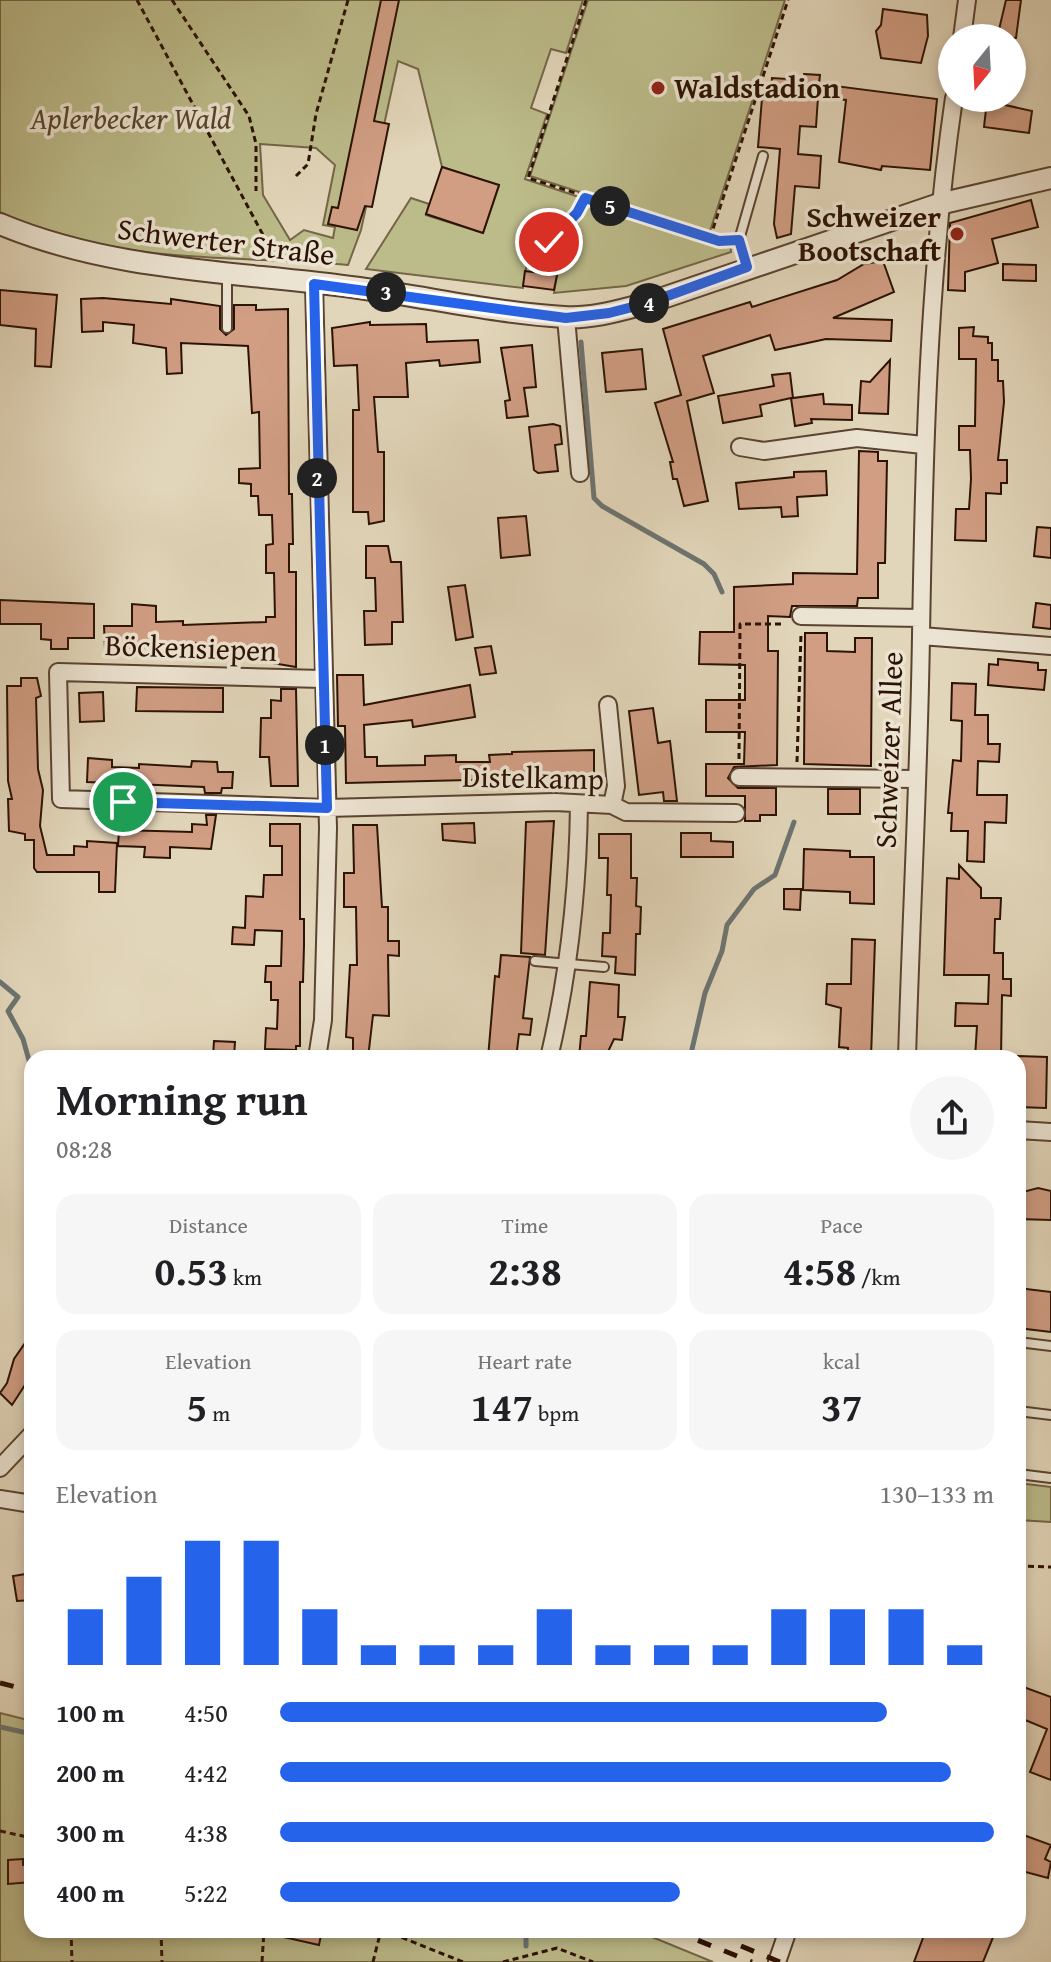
<!DOCTYPE html>
<html lang="en">
<head>
<meta charset="utf-8">
<style>
	:root { --surface:#fff; --page:#f6f6f6; --text:#202124; --muted:#757577; --accent:#2563eb }
	body { margin:0; font-family:"Gentium Book Plus",serif; background:var(--page); color:var(--text); height:100vh; display:flex; flex-direction:column; font-size:30px; white-space:nowrap }
	* { box-sizing:border-box; margin:0 }
	p { font-size:26px; color:var(--muted) }
	.icon { flex:none; width:44px; height:44px; fill:none; stroke:currentColor; stroke-width:2; stroke-linecap:round; stroke-linejoin:round }
	.map { position:relative; flex:1; overflow:hidden }
	.side { position:absolute; left:24px; top:1050px; width:1002px; height:888px; display:flex; flex-direction:column; background:var(--surface); border-radius:24px; box-shadow:0 4px 12px #0003 }
	.side>* { flex:none }
	.needle { width:52px; rotate:198deg }
	.controls { position:absolute; left:938px; top:24px; display:grid; gap:16px }
	.controls a { display:grid; place-items:center; width:88px; height:88px; border-radius:50%; background:var(--surface); box-shadow:0 4px 12px #0003; font-size:40px }
	.pin { position:absolute; display:grid; place-items:center; width:68px; height:68px; color:#fff; margin:-34px; border:4px solid #fff; border-radius:50%; box-shadow:0 2px 8px #0007 }
	.km { position:absolute; width:40px; height:40px; margin:-20px; border-radius:50%; background:#222; color:#fff; font-size:22px; line-height:40px; text-align:center }
	.round { display:grid; place-items:center; flex:none; width:84px; height:84px; border-radius:42px; background:var(--page) }
	.headline { display:flex; align-items:center; justify-content:space-between; height:136px; padding:0 32px }
	h1 { font-size:44px; font-weight:600; line-height:60px }
	.stats { display:grid; grid-template-columns:repeat(3,1fr); gap:12px; height:136px; padding:8px 32px }
	.stats div { display:grid; align-content:center; border-radius:20px; background:var(--page); text-align:center }
	.stats b { font-size:40px; font-weight:600 }
	.stats small { font-size:22px; font-weight:400 }
	.stats p { font-size:22px }
	.chart { height:224px; padding:16px 32px }
	.chart p { display:flex; justify-content:space-between }
	.chart svg { width:100%; height:144px; margin-top:8px; stroke:var(--accent); stroke-width:6 }
	ul { padding:0 32px; list-style:none; font-size:26px }
	li { display:grid; grid-template-columns:128px 96px 1fr; align-items:center; height:60px }
	li i { height:20px; border-radius:10px; background:var(--accent) }
	.map>svg:first-child { display:block }
	.green { fill:#bcbb8a; stroke:#746646; stroke-width:2; fill-rule:evenodd }
	.lines { fill:none; stroke-linecap:round; stroke-linejoin:round }
	.stream { stroke:#6d7471; stroke-width:5 }
	.building { fill:#d19e84; stroke:#2c1203; stroke-width:2 }
	.service-casing { stroke:#5a4331; stroke-width:12 }
	.minor-casing { stroke:#5a4331; stroke-width:20 }
	.tertiary-casing { stroke:#5a4331; stroke-width:24 }
	.path { stroke:#2c1203; stroke-width:3; stroke-dasharray:6 4; stroke-linecap:butt }
	.service { stroke:#ece4d2; stroke-width:8 }
	.minor { stroke:#ece4d2; stroke-width:16 }
	.tertiary { stroke:#ece4d2; stroke-width:20 }
	.rail { stroke:#2c1203; stroke-width:5; stroke-dasharray:14 14; stroke-linecap:butt }
	.route-casing { stroke:#fff; stroke-width:16 }
	.route { stroke:#2563eb; stroke-width:10 }
	.poi-dot { fill:#8f2418; stroke:#ece4d2; stroke-width:3 }
	.labels { text-anchor:middle; stroke-width:7; stroke-linejoin:round; paint-order:stroke }
	.poi-label { font-size:30px; font-weight:bold; fill:#2c1203; stroke:#ece4d2; text-anchor:start }
	.park-label { font-size:30px; font-style:italic; fill:#57452c; stroke:#ece4d2 }
	.street-label { font-size:30px; fill:#2c1203; stroke:#ece4d2 }
</style>
</head>
<body>
<div class="map">
<svg width="1051" height="1962" viewBox="0 0 1051 1962">
	<rect width="100%" height="100%" fill="#e2d6ba"/>
	<filter id="stains"><feTurbulence type="fractalNoise" baseFrequency=".0025" numOctaves="4"/><feColorMatrix values="0 0 0 0 .2 0 0 0 0 .09 0 0 0 0 .02 0 0 0 .5 -.17"/></filter>
	<radialGradient id="worn" r=".72"><stop offset=".6" stop-color="#630" stop-opacity="0"/><stop offset="1" stop-color="#630" stop-opacity=".3"/></radialGradient>
	<path class="green" d="M0 0H583L566 53 551 49 531 108 547 114 525 179 582 198 527 262 523 288 366 269 411 198 429 204 426 215 483 233 499 186 442 167 418 69 398 61 361 230 348 265C232 255 108 265 0 212ZM260 144 316 148 335 165 323 225 335 227 333 238 304 230 290 240 263 195Z
		M588 0H785L709 234 530 176Z
		M587 200 718 242H730L731 252 626 286 554 293 557 274 537 267 536 258 580 214Z
		M1018 1483 1051 1487V1522L1018 1520Z
		M0 1713 32 1721V1930H635L713 1962H0Z"/>
	<g class="lines">
		<path class="stream" d="M581 342 594 498 602 506 704 564 714 574 722 592
			M0 982 18 997 8 1011 23 1039 32 1071
			M690 1058 705 993 722 951 727 925 754 889 775 875 794 822
			M0 1727 32 1734
			M526 1946V1936L533 1930"/>
	</g>
	<path class="building" d="M381 0H399L374 121 389 124 372 207 365 206 357 230 328 224 332 207 338 208Z
		M1006 0H1021L1016 38H997Z
		M883 9 927 15 928 36 921 63 881 58 876 31 881 25Z
		M804 74 820 75 819 84 937 99 930 170 882 166 881 170 839 162 846 100 818 97 816 127 800 126 798 154 821 156 819 188 795 186 791 234 777 238 774 224 780 149 758 147 762 98 770 99 772 78 804 80Z
		M987 101 1032 111 1029 133 984 127Z
		M442 167 499 185 483 233 426 214Z
		M1031 200 1038 227 992 239 998 263 965 272V291L948 290 950 223Z
		M883 261 894 292 833 318 892 320 891 341 826 339 775 350 770 335 703 356 714 393 687 401 708 501 684 506 677 479H673L670 462H673L655 403 681 395 663 329 750 302 752 307 837 280 864 264Z
		M1003 264 1036 265V281L1003 280Z
		M525 271 557 275 554 290 523 286Z
		M0 290 57 295 51 367 35 366 36 329 0 325Z
		M103 298 171 304V299L220 306V329L226 335 234 329V305H256V310L288 309 289 494H292L293 544H289V572H296V667L266 662V657L216 658 213 643H183V651H164V648L155 647 105 648 104 626H132V604L156 606V622L183 621V625L266 622V617H275L274 573H266V545L273 544 272 515H259L258 496H251V484L239 483V469L260 468 259 412 252 413 248 346 181 343 182 373 167 374 166 348 133 343 134 325 103 322V331L82 332 81 299Z
		M370 322V325L426 324 427 342 478 340 480 362 440 366 439 360 406 363 408 397H374L378 452H384V521L369 524 368 512H353V410H359L357 365 334 366 332 328Z
		M974 327 973 336 988 337V343H992V360H998V381H1003L1004 402 998 460H1007V483H1001V494L986 493V541L955 540 956 509H969L971 479 970 450H959V426H975L976 359H959V328Z
		M532 345 536 387 524 388 528 416 507 418 505 401 510 400 501 348Z
		M642 349 646 389 606 392 602 353Z
		M890 360 888 414 859 413 861 381 870 382Z
		M790 373 793 398 823 394 824 404 852 405V420L811 419 812 423 795 426 791 398 760 405 762 416 723 423 718 396 774 386 772 375Z
		M553 424 560 426 562 444 555 445 558 471 538 473 534 470 529 427Z
		M859 451 878 452V461H887L885 563H878V598H858L857 606H792L790 617 768 616V651H778L777 765 734 767 728 778 738 788H776V815H760V821H745V796H706V764H744L745 732H706V700H745V665L699 664 700 632H734V587L793 584V573L857 574Z
		M826 471 827 495 797 497 798 516 782 517 781 507 739 509 736 483 794 477V472Z
		M526 516 530 555 501 558 498 518Z
		M1037 527 1051 528V558L1034 556Z
		M366 546H388L391 562H401L403 622H392V644L365 645 364 611H376L375 578H366Z
		M465 585 473 637 456 640 448 587Z
		M0 600 94 604V638H68V649H51V640L41 639V624H0Z
		M1036 603 1051 605V629L1033 627Z
		M805 633H827V651L855 652V638H872L871 766 804 764Z
		M491 646 496 673 480 675 475 648Z
		M998 659 1038 663V670H1046L1044 690 988 685 989 664 998 665Z
		M337 675H363L364 705 470 685 475 717 413 727 412 720 364 725 365 757H377V766L425 765V756L456 755V762H490L489 755 512 754V752L594 750V777L346 783 345 726H338Z
		M21 678H37L41 696 36 698 38 769 43 790 40 826 47 855H74V846L87 847V841L117 843 115 892H99V872H37L34 868V840H25V834L9 831 8 799H12L8 781 7 686H21Z
		M952 683 976 684 975 715H988V744H1000L999 762 978 761 977 795H1007L1006 823 985 822 984 862 967 861 968 831H951L952 813H948L953 760 961 761 962 721 951 720Z
		M137 687 223 688V712L136 711Z
		M281 689H296L298 786H271L269 757H260L261 718H271V700L281 701Z
		M103 692 104 721 80 722 79 693Z
		M653 708 658 743 670 741 677 801H664L663 792 639 795 629 711Z
		M88 758 112 760V767L139 768V764L191 767 192 761 217 762 218 772H233L232 788H222L221 793H205L204 787 87 782Z
		M828 789H860V814H828Z
		M206 815H216L211 849 170 847V858L144 857 145 847 118 846 119 830 192 832V824L207 825Z
		M554 821 545 955 521 953 526 822Z
		M474 823 475 843 443 840 442 824Z
		M270 824H300V919H304V945L303 982H300V1046H296V1050L265 1049 266 1028 277 1029 278 1000H271V982H265L266 966H281L282 931 255 930 254 945 232 944 233 927 245 928 246 896 263 897 264 875H282V846H270Z
		M353 825H377L382 907H388V941H399V956L388 955 389 1016 373 1015 368 1058H353V1038L346 1037 350 965H357L356 907H344V873H354Z
		M681 833H711V841L733 842V857H681Z
		M599 834H631V878H637L636 906 641 907 640 934H636L635 975 615 973 616 957 602 956 603 933H610L611 895H607L608 858H599Z
		M804 849 850 851V857H874V904L850 903V892L803 890Z
		M959 865 981 888V898H1001L1000 919H995L994 953H1003V979H1011V996L1002 995 1001 1058H975L977 1026H955L956 1003 988 1004 989 975H944L947 878 959 879Z
		M784 889H801L800 910 784 909Z
		M852 939 875 940 871 1058H848V1048L839 1047 841 1008 826 1004 827 984H851Z
		M501 955 530 957 523 1018 532 1019 530 1035 519 1034 516 1058H488L495 976 499 977Z
		M590 982 619 985 618 1017H625L622 1040 614 1039 605 1058H579L581 1036H586Z
		M214 1041 235 1042 234 1057 213 1056Z
		M1018 1056 1047 1057 1046 1108 1018 1107Z
		M1038 1188 1051 1191V1220L1018 1219 1019 1193Z
		M1018 1288 1051 1292V1332L1018 1328Z
		M32 1333V1390L25 1385 12 1405 0 1393 7 1383 14 1359Z
		M32 1573V1600L17 1601 13 1576Z
		M1018 1685 1051 1697V1780L1030 1772 1047 1729 1018 1717Z
		M1018 1833 1051 1845 1045 1859 1051 1862 1048 1878 1018 1870Z
		M23 1859V1865L32 1864V1882L8 1884V1860Z
		M280 1930H322L319 1945 279 1936Z
		M926 1930H996L983 1962H914Z"/>
	<g class="lines">
		<defs>
			<path id="service" d="M747 267 739 240 763 156
				M227 274V328
				M535 961 604 967
				M1018 1342 1051 1346
				M1018 1411 1051 1415
				M1018 1474 1051 1478"/>
			<path id="minor" d="M962 38 967 0
				M314 284 328 828 323 1020 317 1058
				M566 318 580 473
				M740 447 764 451 857 438 923 445
				M801 616 921 618
				M921 636 1051 646
				M322 679 58 672 61 799 327 808 555 802 612 805 626 812 736 813
				M608 705 616 786 612 805
				M739 777 915 779
				M549 1058C569 973 578 891 579 804
				M907 1058C911 917 919 776 921 635 924 455 928 276 954 98
				M1018 1130 1051 1132
				M0 1468 32 1434
				M0 1499 32 1504
				M777 1962 788 1930"/>
			<path id="tertiary" d="M0 224C115 272 237 271 359 288 427 297 496 313 564 317 592 319 621 310 648 303L939 204 1051 178"/>
		</defs>
		<use href="#service" class="service-casing"/>
		<use href="#minor" class="minor-casing"/>
		<use href="#tertiary" class="tertiary-casing"/>
		<path class="path" d="M137 0 277 261
			M172 0 249 116 256 144V191
			M586 0 528 178 727 241
			M296 176 308 164 316 114 348 0
			M710 238 788 0
			M546 272 533 270 532 260 577 213 585 198
			M739 759 740 624H785
			M797 762 801 634
			M1018 1566 1051 1567
			M0 1831 32 1838
			M71 1930 72 1962
			M161 1930 162 1962
			M383 1930 463 1962
			M262 1962 264 1930
			M373 1962 381 1930
			M503 1962 557 1948 593 1962"/>
		<use href="#service" class="service"/>
		<use href="#minor" class="minor"/>
		<use href="#tertiary" class="tertiary"/>
		<path class="rail" d="M0 1683 32 1691
			M672 1930 752 1962
			M741 1946 780 1962"/>
	</g>
	<g class="lines">
		<defs>
			<path id="route" d="M123 802 327 808 314 284 566 318 609 313 648 303 747 267 739 240 719 241 585 198 577 213 549 242"/>
		</defs>
		<use href="#route" class="route-casing"/>
		<use href="#route" class="route"/>
	</g>
	<g class="poi-dot">
		<circle cx="658" cy="88" r="8"/>
		<circle cx="957" cy="234" r="8"/>
	</g>
	<g class="labels">
		<g class="poi-label">
			<text x="674" y="98">Waldstadion</text>
			<text x="941" y="227" text-anchor="end">Schweizer<tspan x="941" dy="34">Bootschaft</tspan></text>
		</g>
		<g class="park-label">
			<text x="131" y="129">Aplerbecker Wald</text>
		</g>
		<g class="street-label">
			<text transform="translate(226 242) rotate(7)" y="10">Schwerter Straße</text>
			<text transform="translate(191 648) rotate(2)" y="10">Böckensiepen</text>
			<text transform="translate(889 750) rotate(-88)" y="10">Schweizer Allee</text>
			<text transform="translate(533 778) rotate(1)" y="10">Distelkamp</text>
		</g>
	</g>
	<rect width="100%" height="100%" filter="url(#stains)"/>
	<rect width="100%" height="100%" fill="url(#worn)"/>
</svg>
<div class="controls">
<a><svg class="needle" viewBox="-14 -14 28 28"><path d="M0-13l5 13h-10z" fill="#e53935"/><path d="M0 13l5-13h-10z" fill="#757577"/></svg></a>
</div>
<div class="pin" style="left:123px;top:802px;background:#1e9e55"><svg class="icon" aria-label="arrive" viewBox="0 0 24 24"><path d="M6 21V4h12l-3 4 3 4H6"/></svg></div>
<div class="pin" style="left:549px;top:242px;background:#d93025"><svg class="icon" aria-label="check" viewBox="0 0 24 24"><path d="M5 12l5 5 9-10"/></svg></div>
<b class="km" style="left:325px;top:745px">1</b>
<b class="km" style="left:317px;top:478px">2</b>
<b class="km" style="left:386px;top:292px">3</b>
<b class="km" style="left:649px;top:303px">4</b>
<b class="km" style="left:610px;top:206px">5</b>
<section class="side">
<div class="headline"><div><h1>Morning run</h1><p>08:28</p></div><a class="round"><svg class="icon" aria-label="share" viewBox="0 0 24 24"><path d="M12 15V3M7 8l5-5 5 5M5 13v7h14v-7"/></svg></a></div>
<div class="stats">
<div><p>Distance</p><b>0.53<small> km</small></b></div>
<div><p>Time</p><b>2:38</b></div>
<div><p>Pace</p><b>4:58<small> /km</small></b></div>
</div>
<div class="stats">
<div><p>Elevation</p><b>5<small> m</small></b></div>
<div><p>Heart rate</p><b>147<small> bpm</small></b></div>
<div><p>kcal</p><b>37</b></div>
</div>
<div class="chart"><p><span>Elevation</span>130–133 m</p>
<svg viewBox="0 0 160 44" preserveAspectRatio="none"><path d="M5 44V27M15 44V17M25 44V6M35 44V6M45 44V27M55 44V38M65 44V38M75 44V38M85 44V27M95 44V38M105 44V38M115 44V38M125 44V27M135 44V27M145 44V27M155 44V38"/></svg>
</div>
<ul>
<li><b>100 m</b>4:50<i style="width:85%"></i></li>
<li><b>200 m</b>4:42<i style="width:94%"></i></li>
<li><b>300 m</b>4:38<i style="width:100%"></i></li>
<li><b>400 m</b>5:22<i style="width:56%"></i></li>
</ul>
</section>
</div>
</body>
</html>
